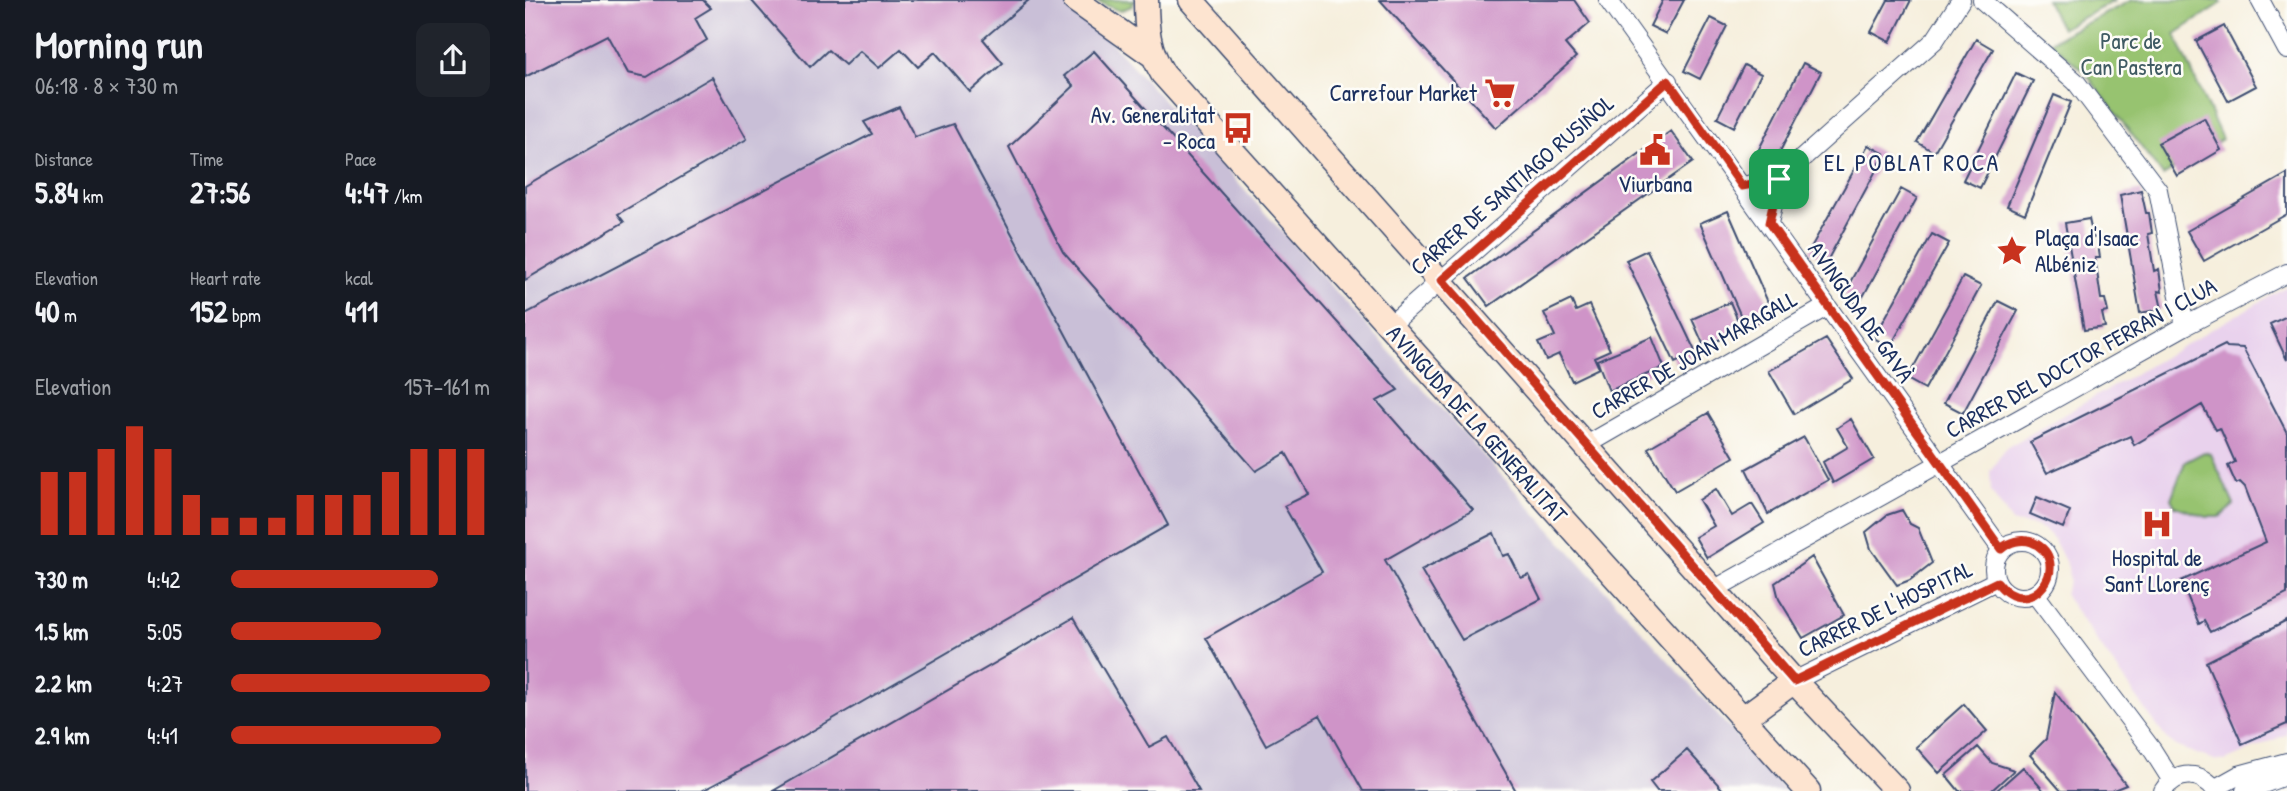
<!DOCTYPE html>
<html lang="en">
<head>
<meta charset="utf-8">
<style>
	:root { --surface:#171b24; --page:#20242c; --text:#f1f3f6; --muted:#9ea1a6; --accent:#c8321e }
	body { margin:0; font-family:"Patrick Hand",sans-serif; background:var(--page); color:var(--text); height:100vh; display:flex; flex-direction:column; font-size:26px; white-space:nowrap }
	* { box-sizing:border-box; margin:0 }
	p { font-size:23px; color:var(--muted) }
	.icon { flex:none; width:38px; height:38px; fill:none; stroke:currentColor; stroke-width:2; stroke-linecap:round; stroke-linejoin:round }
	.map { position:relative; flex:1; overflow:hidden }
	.details { display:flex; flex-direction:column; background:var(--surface); width:525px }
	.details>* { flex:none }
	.pin { position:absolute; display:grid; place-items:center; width:60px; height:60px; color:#fff; margin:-30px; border-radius:14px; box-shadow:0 4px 10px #0006 }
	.round { display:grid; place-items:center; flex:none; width:74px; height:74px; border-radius:14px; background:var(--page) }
	.overview { display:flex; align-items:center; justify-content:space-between; height:119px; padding:0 35px }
	h1 { font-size:38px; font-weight:700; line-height:52px }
	.metrics { display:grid; grid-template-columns:repeat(3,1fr); gap:10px; height:119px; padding:7px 35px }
	.metrics div { display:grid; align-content:center }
	.metrics b { font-size:30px; font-weight:700 }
	.metrics small { font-size:19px; font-weight:400 }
	.metrics p { font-size:19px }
	.chart { height:196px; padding:14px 35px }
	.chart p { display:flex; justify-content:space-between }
	.chart svg { width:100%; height:126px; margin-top:7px; stroke:var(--accent); stroke-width:6 }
	ul { padding:0 35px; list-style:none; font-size:23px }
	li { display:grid; grid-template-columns:112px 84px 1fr; align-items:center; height:52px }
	li i { height:18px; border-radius:9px; background:var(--accent) }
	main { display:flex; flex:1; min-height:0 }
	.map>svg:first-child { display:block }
	.built { fill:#e9d2ed }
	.industrial { fill:#c9bfd7 }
	.green { fill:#97c370; stroke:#597967; stroke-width:2 }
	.building { fill:#cf94c8 }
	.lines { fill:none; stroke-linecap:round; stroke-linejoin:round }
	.street-casing { stroke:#3c4c71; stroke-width:20 }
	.secondary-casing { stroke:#3c4c71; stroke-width:27 }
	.street { stroke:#fff; stroke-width:18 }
	.secondary { stroke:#fde4d0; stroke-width:24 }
	.route-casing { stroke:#fff; stroke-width:14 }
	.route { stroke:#c8321e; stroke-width:9 }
	.labels { text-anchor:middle; stroke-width:5; stroke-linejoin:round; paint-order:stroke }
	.park-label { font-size:23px; fill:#405b63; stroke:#fdfcf7 }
	.poi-label { font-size:23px; fill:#1b2f5e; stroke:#fdfcf7; text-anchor:end }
	.street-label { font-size:23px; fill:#1b2f5e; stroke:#fdfcf7 }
	.neighbourhood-label { font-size:24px; letter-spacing:2px; fill:#1b2f5e; stroke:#fdfcf7 }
</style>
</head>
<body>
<main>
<section class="details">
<div class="overview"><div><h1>Morning run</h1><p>06:18 · 8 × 730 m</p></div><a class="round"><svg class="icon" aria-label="share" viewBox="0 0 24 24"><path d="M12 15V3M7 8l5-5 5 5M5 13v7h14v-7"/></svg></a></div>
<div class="metrics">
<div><p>Distance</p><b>5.84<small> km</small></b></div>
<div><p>Time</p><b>27:56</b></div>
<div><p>Pace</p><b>4:47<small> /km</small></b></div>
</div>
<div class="metrics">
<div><p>Elevation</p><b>40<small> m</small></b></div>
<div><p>Heart rate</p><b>152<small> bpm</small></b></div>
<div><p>kcal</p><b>411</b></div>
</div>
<div class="chart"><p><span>Elevation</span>157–161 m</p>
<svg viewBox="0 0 160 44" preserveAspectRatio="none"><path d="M5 44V22M15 44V22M25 44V14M35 44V6M45 44V14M55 44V30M65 44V38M75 44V38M85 44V38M95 44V30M105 44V30M115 44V30M125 44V22M135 44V14M145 44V14M155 44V14"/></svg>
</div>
<ul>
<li><b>730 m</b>4:42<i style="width:80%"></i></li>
<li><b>1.5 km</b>5:05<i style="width:58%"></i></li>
<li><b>2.2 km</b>4:27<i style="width:100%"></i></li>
<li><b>2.9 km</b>4:41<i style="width:81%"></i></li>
</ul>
</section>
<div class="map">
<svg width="1762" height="791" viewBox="0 0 1762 791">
	<rect width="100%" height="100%" fill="#fdfcf7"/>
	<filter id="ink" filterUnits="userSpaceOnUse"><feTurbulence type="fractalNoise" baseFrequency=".0143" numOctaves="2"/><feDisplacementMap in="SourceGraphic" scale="14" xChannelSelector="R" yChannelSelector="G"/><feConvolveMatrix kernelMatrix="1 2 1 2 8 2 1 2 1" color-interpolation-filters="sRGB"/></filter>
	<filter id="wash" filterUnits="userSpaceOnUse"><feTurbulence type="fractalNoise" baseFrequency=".00686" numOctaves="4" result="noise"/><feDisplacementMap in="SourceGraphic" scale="28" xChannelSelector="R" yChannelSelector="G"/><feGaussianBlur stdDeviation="1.57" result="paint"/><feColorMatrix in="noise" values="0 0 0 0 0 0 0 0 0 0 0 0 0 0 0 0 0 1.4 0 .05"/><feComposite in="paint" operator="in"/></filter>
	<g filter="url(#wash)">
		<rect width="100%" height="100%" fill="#f6efdd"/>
		<path class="built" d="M1762 286V734L1700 761 1689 760 1655 748 1642 740 1543 600 1539 593 1544 581 1543 567 1528 538 1520 530 1508 525 1488 523 1466 492 1465 471 1481 448Z"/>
		<path class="industrial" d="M0 0H548L1261 791H0Z"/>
		<path class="green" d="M568 0H610L607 6 595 11Z
			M1521 0H1591L1536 29Z
			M1607 0H1695L1697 3 1650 34 1697 139 1638 176 1559 71 1524 42Z
			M1679 452 1686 454 1709 505 1695 517H1682L1650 506 1646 499 1660 462Z"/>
		<g id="blocks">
			<path class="building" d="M0 0H178L186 8 170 18 182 40 122 77 103 73 82 35 0 77Z
				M226 0H504L458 39 478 63 445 92 410 52 393 67 376 49 354 68 335 51 320 65 303 50 285 67Z
				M855 0H1049L1065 23 1040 44 1051 57 971 128Z
				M1138 0H1159L1141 34 1125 26Z
				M1363 0H1386L1365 42 1346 32Z
				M1186 18 1202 26 1175 79 1159 71Z
				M1699 26 1731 86 1703 101 1671 41Z
				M1451 39 1468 49 1409 152 1392 142Z
				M569 51 873 390 852 401 948 510 860 560 991 791H838L795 715 741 745 681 638 797 572 759 506 784 494 761 453 731 471 538 252 484 147 549 86 539 76Z
				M1278 63 1296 72 1251 159 1234 149Z
				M1219 65 1236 74 1209 127 1192 118Z
				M1491 73 1508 81 1455 188 1438 180Z
				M187 77 222 139 93 214 99 222 0 280V186Z
				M1529 95 1546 102 1500 214 1482 206Z
				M374 107 390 137 428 124 643 525 256 749 177 791H0V314L347 134 339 122Z
				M1679 118 1696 150 1652 176 1633 143Z
				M1146 131 1168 162 964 306 943 278Z
				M1343 145 1360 154 1302 261 1284 251Z
				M1762 174V214L1679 261 1662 231Z
				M1376 189 1392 198 1334 304 1318 295Z
				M1616 190 1621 213H1624L1627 233 1623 234 1629 271 1634 269 1637 292 1633 291 1637 309 1615 313 1595 195Z
				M1203 211 1249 316 1221 328 1175 223Z
				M1564 219 1568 238 1572 237 1575 258H1570L1576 299H1580L1583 312 1577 313 1580 327 1559 330 1540 223Z
				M1407 234 1424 243 1365 347 1349 338Z
				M1122 250 1171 353 1150 363 1101 260Z
				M1438 277 1456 286 1400 389 1382 379Z
				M1046 300 1051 311 1064 305 1085 350 1069 357 1074 368 1047 381 1034 354 1021 360 1013 343 1030 336 1019 313Z
				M1473 301 1493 311 1438 413 1419 403Z
				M1205 302 1217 330 1179 346 1167 319Z
				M1762 316V360L1745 324Z
				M1127 337 1139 367 1084 391 1072 360Z
				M1301 339 1328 379 1269 414 1244 371Z
				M1700 345 1702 347 1718 348 1762 433V594L1685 632 1679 621 1674 624 1656 581 1741 542 1720 487 1715 482 1711 484 1703 466 1710 462 1695 428 1691 430 1677 405 1609 445 1605 436 1522 473 1505 442Z
				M1183 413 1209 457 1150 491 1123 448Z
				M1326 419 1349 459 1308 483 1298 462 1323 447 1312 428Z
				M1279 437 1303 480 1243 514 1221 469Z
				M1191 489 1207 516 1227 504 1239 523 1182 558 1170 537 1189 526 1174 500Z
				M1512 497 1545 511 1538 528 1505 514Z
				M1377 510 1385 524 1393 528 1407 563 1385 580 1372 585 1346 549 1341 532 1362 515Z
				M969 533 978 556 984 554 996 578 1004 575 1016 599 937 640 896 570Z
				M1287 557 1319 615 1278 638 1254 599 1250 583Z
				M548 618 624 747 643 737 674 791H248Z
				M1762 621V724L1717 744 1681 662Z
				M1530 692 1601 785 1586 791H1536L1505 755 1521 739Z
				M1439 704 1462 731 1414 773 1391 747Z
				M1453 747 1467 763 1489 770 1466 791H1434L1421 775Z
				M1162 750 1199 791H1132L1125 782Z
				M1498 767 1519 791H1471Z"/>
		</g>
	</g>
	<g filter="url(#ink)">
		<use href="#blocks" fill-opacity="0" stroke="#3c4c71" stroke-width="2"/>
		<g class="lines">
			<defs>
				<path id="street" d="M1083 0 1476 549
					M1457 0 1551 82 1633 190 1660 326
					M1735 0 1762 50
					M1217 186 1254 179 1410 40 1436 0
					M1244 223 1254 179
					M863 327 1143 81
					M1060 446 1301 307
					M1469 569a28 28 0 1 1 56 0a28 28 0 1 1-56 0Z
					M1190 589 1660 326 1762 273
					M1510 594 1628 751 1647 781
					M1269 681 1471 581
					M1689 789 1714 775 1762 762
					M1638 791C1652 770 1677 771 1691 791
					M1720 791 1762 775"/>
				<path id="secondary" d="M550 0 626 54
					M621 0C621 28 623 49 638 74L1283 791
					M666 0 1269 681 1372 791
					M1217 719 1269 681"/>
			</defs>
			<use href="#street" class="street-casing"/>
			<use href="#secondary" class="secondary-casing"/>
			<use href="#street" class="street"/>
			<use href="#secondary" class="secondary"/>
		</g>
	</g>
	<g class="lines" filter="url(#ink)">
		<defs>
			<path id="route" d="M1143 81 1217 186 1254 179 1244 223 1476 549C1484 542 1496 538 1507 542 1551 561 1505 626 1472 582L1269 681 917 280Z"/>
		</defs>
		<use href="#route" class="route-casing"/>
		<use href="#route" class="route"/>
	</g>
	<defs>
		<symbol id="supermarket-bare" viewBox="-9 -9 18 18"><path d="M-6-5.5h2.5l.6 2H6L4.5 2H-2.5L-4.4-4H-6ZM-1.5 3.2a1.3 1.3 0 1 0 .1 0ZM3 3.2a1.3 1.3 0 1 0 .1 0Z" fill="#c8321e" stroke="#fdfcf7" stroke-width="2.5" paint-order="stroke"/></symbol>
		<symbol id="bus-bare" viewBox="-9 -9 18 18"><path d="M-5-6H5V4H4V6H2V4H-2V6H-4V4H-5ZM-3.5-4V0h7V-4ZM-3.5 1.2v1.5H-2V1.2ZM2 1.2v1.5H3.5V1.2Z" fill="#c8321e" stroke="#fdfcf7" stroke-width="2.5" paint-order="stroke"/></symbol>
		<symbol id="civic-bare" viewBox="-9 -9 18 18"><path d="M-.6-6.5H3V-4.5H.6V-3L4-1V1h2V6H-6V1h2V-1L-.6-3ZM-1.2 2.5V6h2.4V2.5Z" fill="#c8321e" stroke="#fdfcf7" stroke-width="2.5" paint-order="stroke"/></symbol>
		<symbol id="sight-bare" viewBox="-9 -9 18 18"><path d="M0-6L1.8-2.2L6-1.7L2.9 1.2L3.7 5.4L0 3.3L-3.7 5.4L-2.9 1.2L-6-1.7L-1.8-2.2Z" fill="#c8321e" stroke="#fdfcf7" stroke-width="2.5" paint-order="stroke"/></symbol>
		<symbol id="hospital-bare" viewBox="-9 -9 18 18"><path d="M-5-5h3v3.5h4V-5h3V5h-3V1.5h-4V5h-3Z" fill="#c8321e" stroke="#fdfcf7" stroke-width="2.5" paint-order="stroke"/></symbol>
	</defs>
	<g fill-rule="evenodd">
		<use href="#supermarket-bare" x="953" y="71" width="44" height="44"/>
		<use href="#bus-bare" x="691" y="106" width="44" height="44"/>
		<use href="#civic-bare" x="1108" y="128" width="44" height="44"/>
		<use href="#sight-bare" x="1465" y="229" width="44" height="44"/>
		<use href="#hospital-bare" x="1610" y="502" width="44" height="44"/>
	</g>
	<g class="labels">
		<g class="park-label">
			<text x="1606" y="49">Parc de<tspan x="1606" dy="26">Can Pastera</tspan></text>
		</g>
		<g class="poi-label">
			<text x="952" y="101">Carrefour Market</text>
			<text x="690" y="123">Av. Generalitat<tspan x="690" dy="26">- Roca</tspan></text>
			<text x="1130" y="192" text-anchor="middle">Viurbana</text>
			<text x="1510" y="246" text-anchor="start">Plaça d'Isaac<tspan x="1510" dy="26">Albéniz</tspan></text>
			<text x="1632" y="566" text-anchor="middle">Hospital de<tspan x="1632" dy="26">Sant Llorenç</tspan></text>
		</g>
		<g class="street-label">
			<text transform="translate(987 185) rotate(-41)" y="8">CARRER DE SANTIAGO RUSIÑOL</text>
			<text transform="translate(1336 312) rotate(55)" y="8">AVINGUDA DE GAVÀ</text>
			<text transform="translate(1169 355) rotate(-30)" y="8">CARRER DE JOAN MARAGALL</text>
			<text transform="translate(1556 358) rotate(-29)" y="8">CARRER DEL DOCTOR FERRAN I CLUA</text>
			<text transform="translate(952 424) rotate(48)" y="8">AVINGUDA DE LA GENERALITAT</text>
			<text transform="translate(1360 609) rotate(-26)" y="8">CARRER DE L'HOSPITAL</text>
		</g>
		<g class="neighbourhood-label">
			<text x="1387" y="171">EL POBLAT ROCA</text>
		</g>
	</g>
</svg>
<div class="pin" style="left:1254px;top:179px;background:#1e9e55"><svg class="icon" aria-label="arrive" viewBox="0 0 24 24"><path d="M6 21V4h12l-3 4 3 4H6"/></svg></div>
</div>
</main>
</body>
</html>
